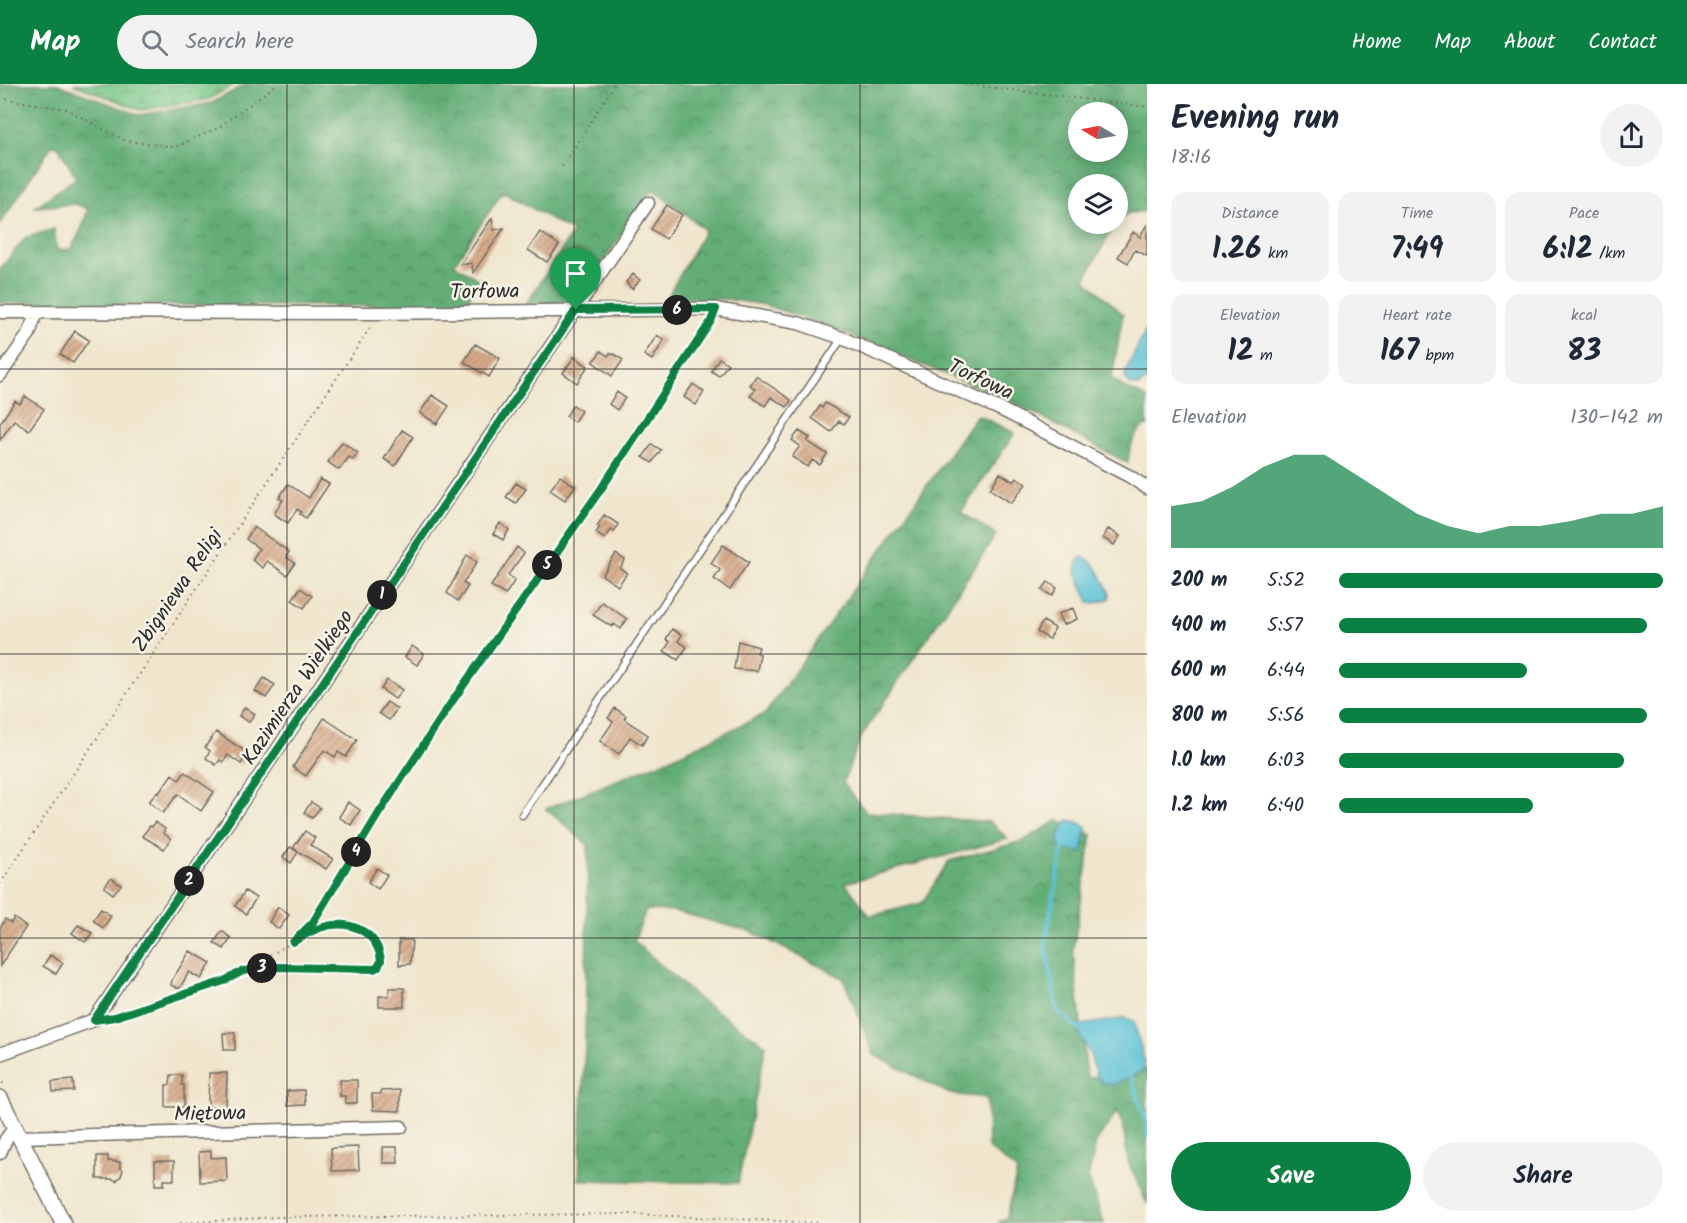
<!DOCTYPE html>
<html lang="en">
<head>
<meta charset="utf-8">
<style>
	:root { --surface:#fff; --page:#f2f2f3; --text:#1f2937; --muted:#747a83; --accent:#0b8043 }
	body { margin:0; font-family:Kalam,sans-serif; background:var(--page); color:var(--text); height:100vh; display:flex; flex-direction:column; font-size:22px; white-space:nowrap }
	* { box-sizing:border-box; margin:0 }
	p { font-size:20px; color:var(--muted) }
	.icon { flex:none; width:33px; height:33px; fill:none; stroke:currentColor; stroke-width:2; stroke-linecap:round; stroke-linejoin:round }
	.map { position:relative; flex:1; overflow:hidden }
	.side { display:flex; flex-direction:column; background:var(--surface); width:540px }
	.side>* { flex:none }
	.needle { width:39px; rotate:280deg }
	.buttons { position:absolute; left:1068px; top:18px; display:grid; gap:12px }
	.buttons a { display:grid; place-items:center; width:60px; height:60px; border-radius:50%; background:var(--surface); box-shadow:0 3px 15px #0003; font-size:30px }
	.pin { position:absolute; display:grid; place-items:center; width:51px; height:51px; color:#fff; margin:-62px -26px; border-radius:50% 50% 50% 0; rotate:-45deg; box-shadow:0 0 6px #0007 }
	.pin .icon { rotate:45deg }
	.km { position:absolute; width:30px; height:30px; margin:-15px; border-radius:50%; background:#222; color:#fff; font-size:16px; line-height:30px; text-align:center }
	.round { display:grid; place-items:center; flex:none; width:63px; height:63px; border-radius:32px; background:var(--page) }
	.overview { display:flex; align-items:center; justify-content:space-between; height:102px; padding:0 24px }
	h1 { font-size:33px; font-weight:600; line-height:45px }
	.stats { display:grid; grid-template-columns:repeat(3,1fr); gap:9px; height:102px; padding:6px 24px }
	.stats div { display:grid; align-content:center; border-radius:15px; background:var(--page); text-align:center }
	.stats b { font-size:30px; font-weight:600 }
	.stats small { font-size:16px; font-weight:400 }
	.stats p { font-size:16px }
	.chart { height:168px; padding:12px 24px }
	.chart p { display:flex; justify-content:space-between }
	.chart svg { width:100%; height:108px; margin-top:6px; fill:var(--accent); opacity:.7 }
	.primary-button { display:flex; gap:12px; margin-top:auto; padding:12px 24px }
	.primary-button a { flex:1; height:69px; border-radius:36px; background:var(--accent); color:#fff; font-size:24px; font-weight:600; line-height:69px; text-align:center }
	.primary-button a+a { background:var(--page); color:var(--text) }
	ul { padding:0 24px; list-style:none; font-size:20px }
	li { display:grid; grid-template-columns:96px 72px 1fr; align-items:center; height:45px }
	li i { height:15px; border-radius:8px; background:var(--accent) }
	header { display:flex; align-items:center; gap:36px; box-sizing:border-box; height:84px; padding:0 30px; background:var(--accent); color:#fff }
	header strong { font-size:28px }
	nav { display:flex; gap:33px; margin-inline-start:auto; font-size:21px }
	.search { width:420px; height:54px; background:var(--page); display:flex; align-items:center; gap:15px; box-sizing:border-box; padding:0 21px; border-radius:33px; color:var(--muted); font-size:22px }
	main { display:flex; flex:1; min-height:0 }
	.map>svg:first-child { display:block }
	.forest { fill:url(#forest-crowns); stroke:#476c51; stroke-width:1.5; fill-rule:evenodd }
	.wetland { fill:url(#wetland-marsh); stroke:#527a5b; stroke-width:1.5 }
	.water { fill:#59c1d7; stroke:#427681; stroke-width:1.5 }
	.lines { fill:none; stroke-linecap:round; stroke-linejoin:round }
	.stream { stroke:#59c1d7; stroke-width:4 }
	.building { fill:url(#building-hatch) }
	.service-casing { stroke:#706c64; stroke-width:9 }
	.minor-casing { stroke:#706c64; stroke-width:15 }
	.tertiary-casing { stroke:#706c64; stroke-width:18 }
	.path { stroke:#706c64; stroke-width:2; stroke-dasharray:1.5 4.5; stroke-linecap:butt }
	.service { stroke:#fff; stroke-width:6 }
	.minor { stroke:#fff; stroke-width:12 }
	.tertiary { stroke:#fff; stroke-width:15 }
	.route-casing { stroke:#fff; stroke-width:12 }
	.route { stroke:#0b8043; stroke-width:8 }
	.grid { fill:none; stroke:#2b2b2b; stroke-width:1.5; stroke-opacity:0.55 }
	.labels { text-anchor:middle; stroke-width:5; stroke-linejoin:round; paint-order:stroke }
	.street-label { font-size:21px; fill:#2b2b2b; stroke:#f7f3e8 }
</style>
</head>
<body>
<header>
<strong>Map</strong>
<div class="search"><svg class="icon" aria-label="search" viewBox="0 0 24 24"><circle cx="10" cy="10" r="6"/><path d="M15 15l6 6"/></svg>Search here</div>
<nav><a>Home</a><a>Map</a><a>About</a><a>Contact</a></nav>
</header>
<main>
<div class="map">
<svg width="1147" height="1139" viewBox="0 0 1147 1139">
	<defs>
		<pattern id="forest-crowns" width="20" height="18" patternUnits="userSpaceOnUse" patternTransform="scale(1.5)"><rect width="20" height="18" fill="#63ae77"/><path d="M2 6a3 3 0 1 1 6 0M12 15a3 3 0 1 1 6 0" fill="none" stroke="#528e62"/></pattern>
		<pattern id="wetland-marsh" width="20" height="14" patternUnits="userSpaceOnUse" patternTransform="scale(1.5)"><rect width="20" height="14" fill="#7aca8b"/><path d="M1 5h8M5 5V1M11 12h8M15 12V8" fill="none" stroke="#64a472"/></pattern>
		<pattern id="building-hatch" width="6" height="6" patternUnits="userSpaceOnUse" patternTransform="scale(1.5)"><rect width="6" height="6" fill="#d7aa88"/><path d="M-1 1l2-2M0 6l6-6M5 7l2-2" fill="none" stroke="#af8b6f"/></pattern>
	</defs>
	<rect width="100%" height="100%" fill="#f7f3e8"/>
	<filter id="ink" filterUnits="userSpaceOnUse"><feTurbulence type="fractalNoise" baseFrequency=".0167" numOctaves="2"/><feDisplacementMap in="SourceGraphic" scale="12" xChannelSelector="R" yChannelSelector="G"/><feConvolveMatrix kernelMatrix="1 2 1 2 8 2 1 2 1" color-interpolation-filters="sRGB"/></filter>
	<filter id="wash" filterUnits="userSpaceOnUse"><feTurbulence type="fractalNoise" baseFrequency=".008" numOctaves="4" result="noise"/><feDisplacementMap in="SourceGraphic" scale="24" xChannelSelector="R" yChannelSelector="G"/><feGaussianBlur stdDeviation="1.35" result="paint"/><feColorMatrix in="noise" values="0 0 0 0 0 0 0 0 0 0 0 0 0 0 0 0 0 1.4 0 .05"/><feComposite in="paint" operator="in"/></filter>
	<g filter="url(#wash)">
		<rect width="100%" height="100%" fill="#f0e6cd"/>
		<path class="forest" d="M0 0H57L139 31 212 19 246 0H1147V127L1129 129 1118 135V100H1078V140H1115L1085 195 1123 230 1112 294 1125 304 1147 314V343L1144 342C1133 353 1129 364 1128 379L1009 316 827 242 765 221 727 215 667 214 705 146 653 105 576 217 526 220 573 148 503 107 454 180 479 196 464 222 68 221 48 218 0 219V185L25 154 54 145 57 166 71 165 83 141 88 125 76 120 35 123 76 94 58 62 52 61 0 140ZM1078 28H1118V68H1078Z
			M977 331 1015 349 961 428 996 451 861 653 843 699 866 728 990 738 1008 755 845 799 870 832 922 819 949 777 1023 757 1058 736 1092 751 1073 865 1087 994 1147 985V1120L1128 1077 1123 1042 1117 1027 1096 1059 1088 1094 1104 1139H998L1007 1133 1017 1087 988 1064 987 1014 950 1010 874 971 843 894 752 848 674 827 646 826 634 857 700 916 766 961 738 1099 579 1096 585 958 588 761 546 725 674 673 765 630Z"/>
		<path class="wetland" d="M73 0H235L209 15 141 26Z"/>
		<path class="water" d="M1147 244V296L1138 302 1130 301 1125 293 1126 286Z
			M1081 473C1097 476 1103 497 1110 510L1109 515 1093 520 1089 518 1076 489 1078 476Z
			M1068 736 1078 738 1087 743 1082 769 1059 764V751Z
			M1125 934 1134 937 1145 979 1143 987 1113 1001 1102 999 1096 991 1090 970 1075 942Z"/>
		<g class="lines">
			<path class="stream" d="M1063 765 1045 858 1057 926 1078 945
				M1127 990 1131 993 1147 1040V1052"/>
		</g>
		<g id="blocks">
			<path class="building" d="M667 121 682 131 666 155 651 145Z
				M492 134 494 146 504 144 473 189 472 179 460 181Z
				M1147 140V172L1135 166 1128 179 1118 173 1133 148 1140 153Z
				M540 148 559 161 547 178 528 166Z
				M633 190 640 196 632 205 626 198Z
				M75 247 89 256 73 279 60 270Z
				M657 251 664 256 652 276 644 271Z
				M475 260 500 274 489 293 464 278Z
				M601 267 608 272 610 269 613 271 614 270 623 276 612 292 593 278Z
				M574 273 588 282 577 299 563 289Z
				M719 274 728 280 719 292 711 287Z
				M756 292 791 316 787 323 771 313 765 322 750 312 755 305 750 301Z
				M693 300 704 308 696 321 684 313Z
				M617 308 625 314 617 326 609 320Z
				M432 311 449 322 437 340 420 329Z
				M25 312 44 325 29 346 14 336 0 356V339L15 317 20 320Z
				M825 319 849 333 844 340 839 337 831 348 812 334 820 322 822 324Z
				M573 321 581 327 574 338 566 332Z
				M402 346 413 353 395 382 384 375Z
				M799 347 810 354 807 357 827 370 820 381 812 376 808 383 792 373 800 362 792 356Z
				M342 358 358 369 353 376 349 373 339 386 328 378Z
				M652 360 661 366 652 379 643 373Z
				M1000 389 1014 398 1017 394 1026 400 1011 419 990 405Z
				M560 392 575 402 565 416 550 406Z
				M320 395 329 400 306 434 300 430 301 428 297 425 288 439 274 430 283 416 279 414 288 400 309 414Z
				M516 399 526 405 516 419 506 413Z
				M604 431 618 440 614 448 611 446 605 455 596 449 600 443 597 442Z
				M500 439 509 446 503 456 493 450Z
				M254 443 289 468 286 473 295 479 287 491 267 477 263 484 252 476 259 465 246 455Z
				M1108 445 1120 452 1114 461 1103 454Z
				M723 461 749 478 730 506 714 495 720 486 711 479Z
				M517 463 524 469 508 491 515 496 505 511 491 502Z
				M616 470 625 476 620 484 627 489 618 502 602 491Z
				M467 471 477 478 463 499 468 502 458 517 447 509Z
				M1048 498 1057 504 1052 512 1042 506Z
				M300 504 312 512 304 524 292 516Z
				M602 518 627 535 621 545 614 540 612 543 593 531Z
				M1073 524 1077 535 1063 541 1058 530Z
				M1043 537 1055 544 1049 555 1037 548Z
				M672 545 682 551 678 557 687 563 678 576 664 567 670 558 666 555Z
				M738 557 759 563 757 569 760 570 757 587 734 585Z
				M412 562 424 570 417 581 405 573Z
				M264 594 275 601 266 614 255 607Z
				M387 596 402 606 395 615 381 605Z
				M387 618 397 625 389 636 379 629Z
				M245 623 255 630 249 638 239 632Z
				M615 624 626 632 624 635 648 651 642 661 630 653 619 670 600 657 613 638 608 634Z
				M324 634 357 656 346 673 338 668 335 673 324 666 306 692 293 683Z
				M216 648 248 669 241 680 228 671 223 678 220 676 216 681 206 674 210 667 205 663Z
				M185 688 214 708 201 727 178 710 163 729 149 718 157 708 159 709 172 690 179 696Z
				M311 718 320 724 312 734 304 729Z
				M348 718 360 726 351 741 339 733Z
				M155 738 165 745 163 749 171 755 164 765 142 752 150 742 152 743Z
				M305 747 315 754 310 761 333 775 326 785 293 764Z
				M290 763 298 768 291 779 283 773Z
				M377 784 387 791 378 805 368 798Z
				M111 794 121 801 113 810 104 803Z
				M245 807 256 814 246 830 235 822Z
				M278 823 289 831 279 845 269 838Z
				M101 825 111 832 103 844 93 836Z
				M14 834 26 843 0 882V844L5 835 11 839Z
				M78 841 92 849 85 858 72 849Z
				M222 847 231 854 224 865 214 859Z
				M399 856H412L410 880 399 881Z
				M190 867 211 879 201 895 189 888 179 905 171 901 172 896Z
				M50 871 63 879 56 890 43 882Z
				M389 904H404V923H379V912H389Z
				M223 949H235V966H224Z
				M209 989H227L226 1023H208Z
				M171 991H182V1001H184V1023H166V1001H170Z
				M73 996 74 1007 53 1008 52 998Z
				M340 996H357V1019H345V1012H340Z
				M304 1006 305 1021 287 1022V1007Z
				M400 1006V1027L373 1026 372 1010H381V1007Z
				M358 1063 359 1086 332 1087 331 1064Z
				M383 1063H397L398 1079H383Z
				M211 1067V1074L226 1073 227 1097 200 1098 199 1068Z
				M97 1072H108V1077L120 1078V1084L123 1086 121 1092 116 1097 113 1095H97Z
				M155 1077H174V1096H164V1101H155Z"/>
		</g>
	</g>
	<g filter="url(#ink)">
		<use href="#blocks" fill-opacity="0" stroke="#706c64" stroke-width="1.5"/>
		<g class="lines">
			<defs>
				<path id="service" d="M522 731 842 254"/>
				<path id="minor" d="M0 228 380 229 715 225 798 239 842 254 1004 327 1129 392 1147 404
					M0 291 29 250 36 229
					M0 970 94 936 648 119
					M20 1053 401 1043
					M0 1069 6 1055 15 1043"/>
				<path id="tertiary" d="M0 1014 63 1139"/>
			</defs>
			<use href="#service" class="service-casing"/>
			<use href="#minor" class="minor-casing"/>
			<use href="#tertiary" class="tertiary-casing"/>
			<path class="path" d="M965 0 1147 23
				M0 14 66 25 126 57 175 63 218 44 277 0
				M562 83 615 0
				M0 800 372 241
				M246 887 277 883 374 885 381 877C377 844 342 833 314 846 308 849 302 853 297 856
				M109 934 224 897 293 858 313 838 379 729 451 619 601 405 712 236
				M0 993 4 1002
				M180 1139 276 1133 631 1130 820 1139"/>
			<use href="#service" class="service"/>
			<use href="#minor" class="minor"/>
			<use href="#tertiary" class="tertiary"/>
		</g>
	</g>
	<g class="lines" filter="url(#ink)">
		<defs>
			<path id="route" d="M716 225 711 237 601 405 451 619 379 729 313 838 293 858C303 852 312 846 323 843 350 835 378 848 381 877L378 883 374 885 278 883 243 887 224 897 115 933 94 936 576 226Z"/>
		</defs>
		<use href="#route" class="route-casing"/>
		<use href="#route" class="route"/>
	</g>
	<path class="grid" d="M287 0V1139M574 0V1139M860 0V1139M0 285H1147M0 570H1147M0 854H1147"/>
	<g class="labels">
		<g class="street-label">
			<text transform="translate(485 207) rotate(-1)" y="7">Torfowa</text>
			<text transform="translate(981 295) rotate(25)" y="7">Torfowa</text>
			<text transform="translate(177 506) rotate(-56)" y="7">Zbigniewa Religi</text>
			<text transform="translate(297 603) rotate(-56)" y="7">Kazimierza Wielkiego</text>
			<text transform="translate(210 1029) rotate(-1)" y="7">Miętowa</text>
		</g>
	</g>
</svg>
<div class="buttons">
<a><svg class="needle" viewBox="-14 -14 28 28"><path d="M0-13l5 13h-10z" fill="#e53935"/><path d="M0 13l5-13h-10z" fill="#747a83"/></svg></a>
<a><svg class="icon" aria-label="layers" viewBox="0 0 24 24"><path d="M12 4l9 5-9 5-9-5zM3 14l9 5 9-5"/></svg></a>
</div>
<div class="pin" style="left:576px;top:226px;background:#1e9e55"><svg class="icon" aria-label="arrive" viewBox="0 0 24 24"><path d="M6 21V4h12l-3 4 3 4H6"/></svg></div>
<b class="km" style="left:382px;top:511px">1</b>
<b class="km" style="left:189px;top:797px">2</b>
<b class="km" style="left:262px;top:884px">3</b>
<b class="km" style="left:356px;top:768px">4</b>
<b class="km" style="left:547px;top:481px">5</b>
<b class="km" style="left:677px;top:226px">6</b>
</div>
<section class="side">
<div class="overview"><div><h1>Evening run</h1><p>18:16</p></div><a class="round"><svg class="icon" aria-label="share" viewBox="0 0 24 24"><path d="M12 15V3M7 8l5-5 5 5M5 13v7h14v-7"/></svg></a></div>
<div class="stats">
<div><p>Distance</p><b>1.26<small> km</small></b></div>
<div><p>Time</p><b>7:49</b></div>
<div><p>Pace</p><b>6:12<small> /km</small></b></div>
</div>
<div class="stats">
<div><p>Elevation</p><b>12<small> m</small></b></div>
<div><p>Heart rate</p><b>167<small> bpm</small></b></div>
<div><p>kcal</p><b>83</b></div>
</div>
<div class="chart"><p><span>Elevation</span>130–142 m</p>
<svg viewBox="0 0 160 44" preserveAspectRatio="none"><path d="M0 44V27L10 25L20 19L30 11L40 6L50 6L60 14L70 22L80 30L90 35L100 38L110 35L120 35L130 33L140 30L150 30L160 27V44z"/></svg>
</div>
<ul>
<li><b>200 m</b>5:52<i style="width:100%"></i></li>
<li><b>400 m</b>5:57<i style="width:95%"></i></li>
<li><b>600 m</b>6:44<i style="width:58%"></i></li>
<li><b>800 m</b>5:56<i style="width:95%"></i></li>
<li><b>1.0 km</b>6:03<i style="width:88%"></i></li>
<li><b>1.2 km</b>6:40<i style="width:60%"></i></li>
</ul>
<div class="primary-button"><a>Save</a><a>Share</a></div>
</section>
</main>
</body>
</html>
